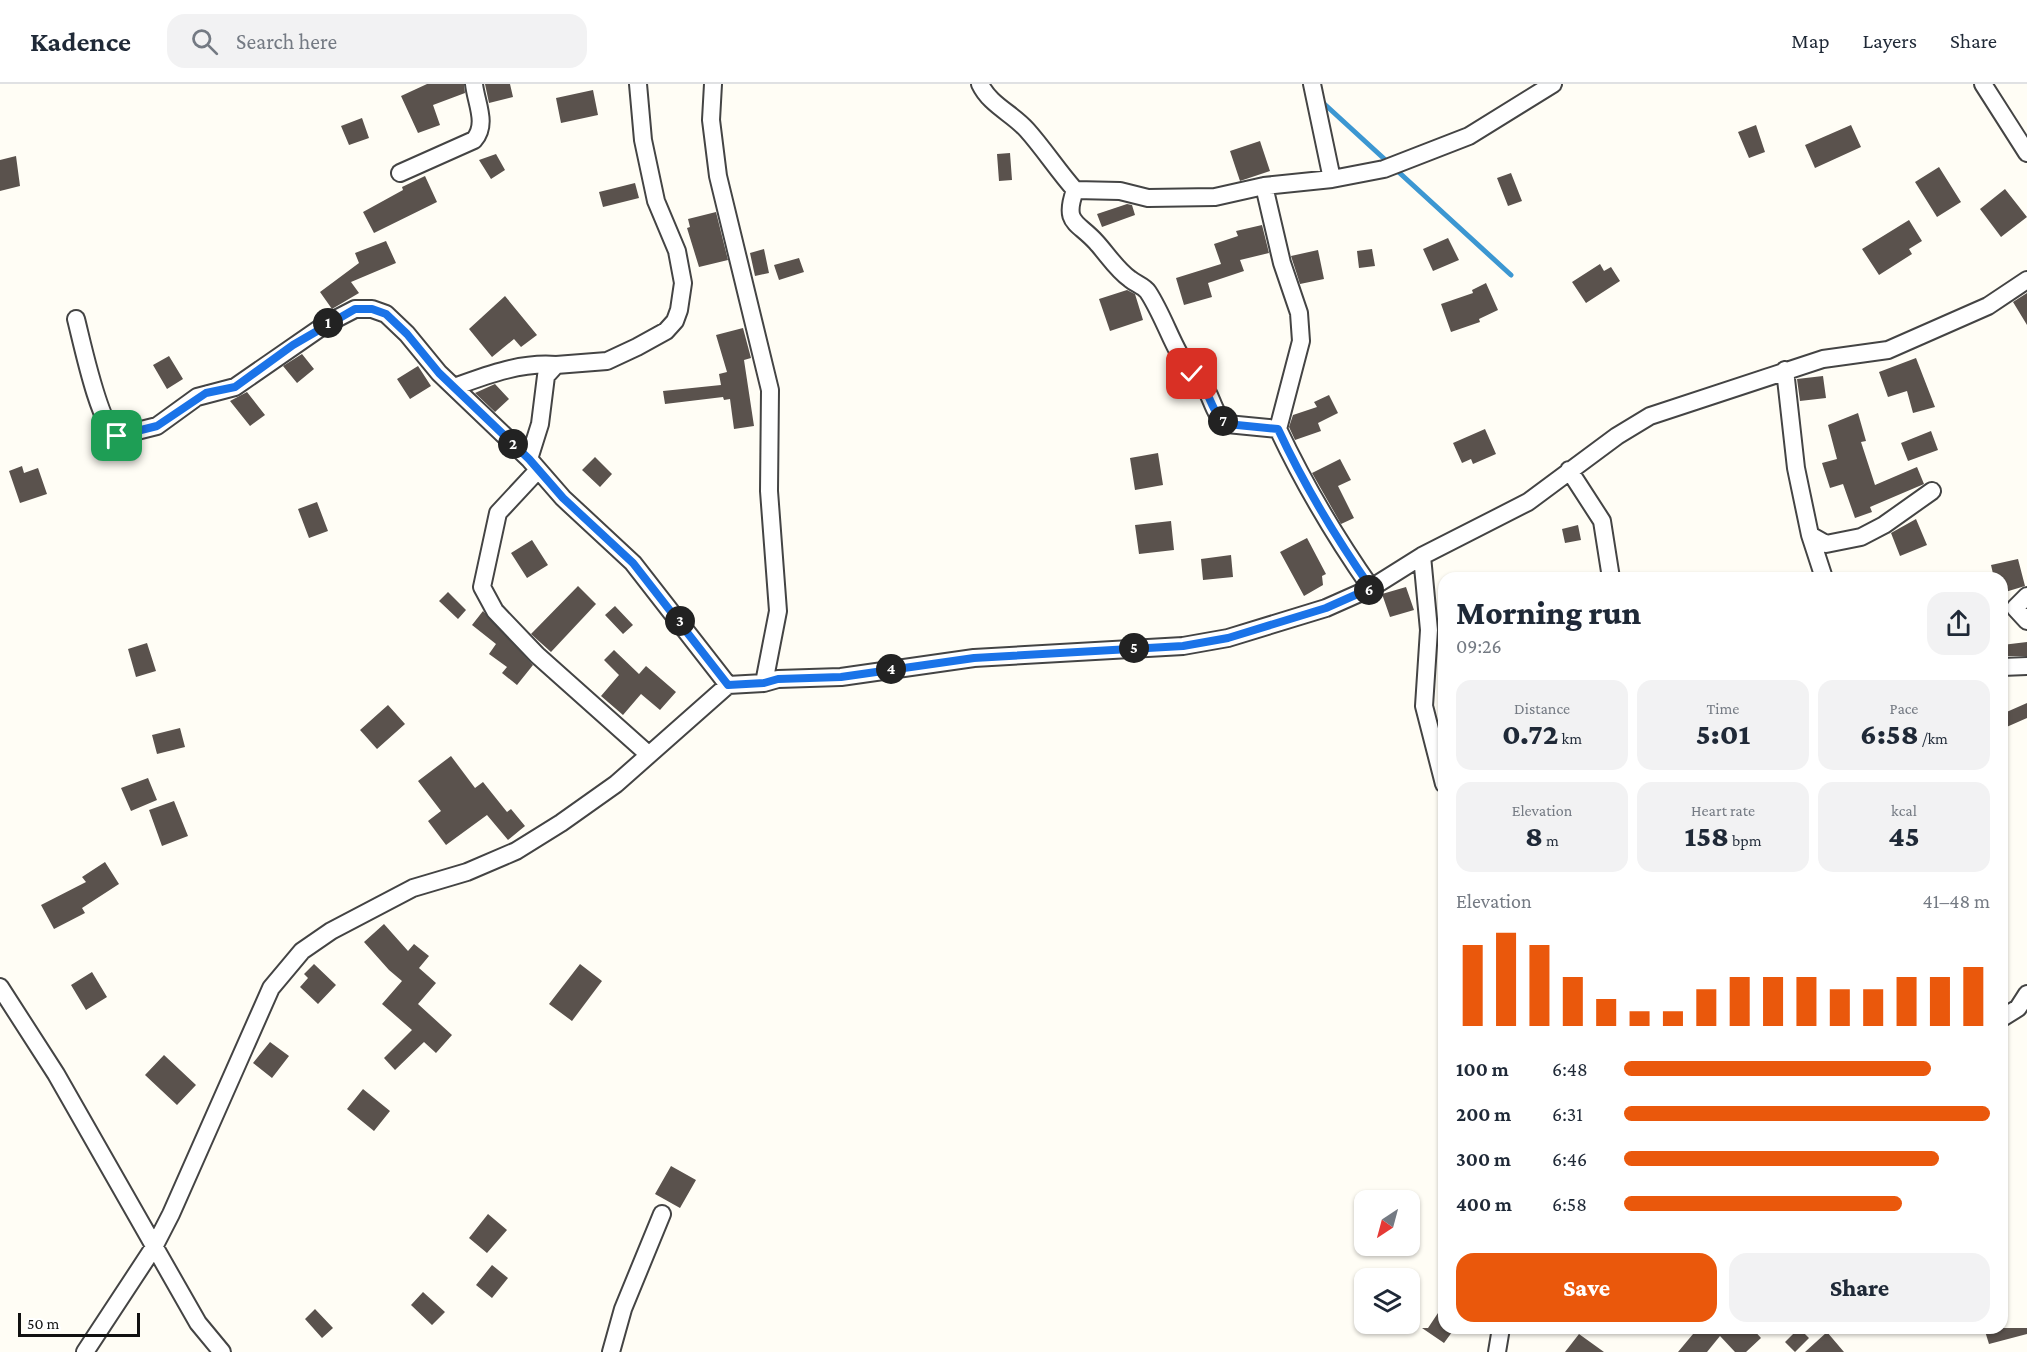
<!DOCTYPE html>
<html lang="en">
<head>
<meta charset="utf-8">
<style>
	:root { --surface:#fff; --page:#f2f2f3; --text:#1f2937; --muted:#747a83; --line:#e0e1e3; --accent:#ea580c }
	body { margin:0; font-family:"Crimson Pro",serif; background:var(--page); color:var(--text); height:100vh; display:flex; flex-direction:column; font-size:22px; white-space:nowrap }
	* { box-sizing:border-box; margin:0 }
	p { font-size:20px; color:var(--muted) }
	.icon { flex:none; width:33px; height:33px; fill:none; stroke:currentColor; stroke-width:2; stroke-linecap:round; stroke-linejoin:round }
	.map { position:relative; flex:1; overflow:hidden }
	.sheet { position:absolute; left:1438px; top:488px; width:570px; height:762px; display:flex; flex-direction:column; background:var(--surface); border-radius:18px; box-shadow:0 2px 4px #0004 }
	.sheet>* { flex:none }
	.needle { width:39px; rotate:216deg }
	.fabs { position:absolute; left:1354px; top:1106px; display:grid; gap:12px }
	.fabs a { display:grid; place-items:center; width:66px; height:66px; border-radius:12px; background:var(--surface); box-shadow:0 2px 4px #0004; font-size:30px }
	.scale { position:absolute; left:18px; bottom:15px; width:122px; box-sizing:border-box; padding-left:6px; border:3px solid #111; border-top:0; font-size:16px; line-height:21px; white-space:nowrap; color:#111; -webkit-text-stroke:4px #fff; paint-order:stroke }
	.pin { position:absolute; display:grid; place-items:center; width:51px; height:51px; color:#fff; margin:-26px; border-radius:12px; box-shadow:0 3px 9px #0006 }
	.km { position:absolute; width:30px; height:30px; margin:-15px; border-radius:50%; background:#222; color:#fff; font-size:16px; line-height:30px; text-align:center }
	.round { display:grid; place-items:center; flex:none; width:63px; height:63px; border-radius:18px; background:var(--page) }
	.summary { display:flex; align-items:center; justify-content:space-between; height:102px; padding:0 18px }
	h1 { font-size:33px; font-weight:800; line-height:45px }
	.stats { display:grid; grid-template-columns:repeat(3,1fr); gap:9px; height:102px; padding:6px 18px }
	.stats div { display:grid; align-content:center; border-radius:15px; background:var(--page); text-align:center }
	.stats b { font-size:30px; font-weight:800 }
	.stats small { font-size:16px; font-weight:400 }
	.stats p { font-size:16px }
	.chart { height:168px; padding:12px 18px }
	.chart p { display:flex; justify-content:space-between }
	.chart svg { width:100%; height:108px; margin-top:6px; stroke:var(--accent); stroke-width:6 }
	.button { display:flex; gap:12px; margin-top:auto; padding:12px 18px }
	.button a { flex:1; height:69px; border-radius:18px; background:var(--accent); color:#fff; font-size:24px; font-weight:800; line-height:69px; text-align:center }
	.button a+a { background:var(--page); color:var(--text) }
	ul { padding:0 18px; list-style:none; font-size:20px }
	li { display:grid; grid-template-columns:96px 72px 1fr; align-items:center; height:45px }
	li i { height:15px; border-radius:8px; background:var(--accent) }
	header { display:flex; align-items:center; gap:36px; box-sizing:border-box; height:84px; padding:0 30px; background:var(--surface); border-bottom:2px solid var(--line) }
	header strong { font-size:28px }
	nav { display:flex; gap:33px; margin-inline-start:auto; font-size:21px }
	.search { width:420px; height:54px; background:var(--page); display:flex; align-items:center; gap:15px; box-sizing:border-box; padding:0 21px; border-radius:18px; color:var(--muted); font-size:22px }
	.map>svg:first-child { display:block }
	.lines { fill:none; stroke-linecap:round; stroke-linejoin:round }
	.stream { stroke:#3c97d2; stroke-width:5 }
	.building { fill:#5a524d }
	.street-casing { stroke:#444; stroke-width:20 }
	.street { stroke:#fff; stroke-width:16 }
	.route-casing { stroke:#fff; stroke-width:12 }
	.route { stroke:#1a73e8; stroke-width:8 }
</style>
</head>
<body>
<header>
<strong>Kadence</strong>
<div class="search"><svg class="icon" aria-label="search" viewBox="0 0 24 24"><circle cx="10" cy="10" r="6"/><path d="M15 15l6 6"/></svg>Search here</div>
<nav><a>Map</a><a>Layers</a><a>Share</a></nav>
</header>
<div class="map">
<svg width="2027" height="1268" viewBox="0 0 2027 1268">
	<rect width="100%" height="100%" fill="#fffdf5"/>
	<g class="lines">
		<path class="stream" d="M1320 16 1511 191"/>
	</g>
	<path class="building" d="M427 0H464L465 9 433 21 440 41 418 49 401 12Z
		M485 0H510L513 13 489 19Z
		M593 6 598 31 561 39 556 14Z
		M362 34 369 54 349 61 341 42Z
		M1756 41 1765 68 1749 74 1738 48Z
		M1851 41 1861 63 1815 84 1805 61Z
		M1260 57 1270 87 1240 97 1230 67Z
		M1010 69 1012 96 999 97 997 70Z
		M496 70 505 86 491 95 479 76Z
		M16 72 20 102 0 107V76Z
		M1939 83 1961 118 1937 133 1915 98Z
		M1511 89 1522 117 1508 122 1497 94Z
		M425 92 437 118 374 149 363 128 403 106 402 103Z
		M635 99 639 114 603 123 599 108Z
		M2005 105 2027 133 2001 153 1980 125Z
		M1127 120 1132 121 1135 131 1102 143 1097 130Z
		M716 128 728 176 699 183 687 144 690 143 688 135Z
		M1909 136 1922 157 1909 165 1912 170 1879 191 1862 165Z
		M1262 141 1269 169 1240 176 1244 187 1208 199 1212 213 1184 221 1176 194 1221 180 1214 160 1238 152 1236 147Z
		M1448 154 1459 176 1433 187 1423 165Z
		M386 157 396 179 351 198 359 209 332 225 320 208 359 179 355 169Z
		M764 165 769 189 755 192 750 169Z
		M1372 165 1375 182 1359 184 1357 167Z
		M1318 166 1324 195 1300 200 1291 172Z
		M799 174 804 188 779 196 774 181Z
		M1600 180 1604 187 1611 183 1620 197 1586 219 1572 198Z
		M1486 199 1498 226 1479 235 1480 238 1451 248 1441 220 1473 209 1472 206Z
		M1127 206 1135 210 1143 236 1110 247 1099 215Z
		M2027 209V241L2013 218Z
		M505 212 537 251 521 263 514 255 492 273 469 245Z
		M743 244 751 274 744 276 754 342 734 345 730 315 724 316 723 313 665 320 663 307 721 301 719 290 727 288 716 251Z
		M302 270 314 285 297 299 283 282Z
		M169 272 183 295 167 305 153 281Z
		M1916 274 1935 323 1913 329 1907 307 1888 313 1879 288Z
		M418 282 431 302 410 315 397 295Z
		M1823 292 1826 314 1800 317 1797 295Z
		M495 300 509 315 495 328 475 309Z
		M247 308 265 331 250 342 230 317Z
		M1329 311 1338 329 1318 339 1321 347 1295 356 1289 343 1293 331 1317 323 1314 318Z
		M1858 329 1866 357 1861 358 1875 401 1917 383 1924 400 1870 423 1872 428 1855 434 1843 400 1830 404 1822 379 1837 375 1828 341Z
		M1485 345 1496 370 1473 380 1471 375 1462 379 1453 359Z
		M1931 347 1938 366 1908 377 1901 359Z
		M1158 369 1163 401 1135 406 1130 374Z
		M595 373 612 390 600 403 582 386Z
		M1340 375 1351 396 1338 402 1354 434 1341 440 1312 389Z
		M22 382 24 389 38 384 47 410 20 419 9 387Z
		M317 418 328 447 309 454 298 425Z
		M1916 435 1927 461 1900 472 1891 449Z
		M1171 437 1174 466 1139 470 1135 441Z
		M1578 441 1581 456 1565 459 1562 445Z
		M1307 454 1326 490 1322 492 1323 501 1304 512 1280 468Z
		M532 456 548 481 527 494 511 469Z
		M1231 471 1233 493 1203 496 1201 475Z
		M2018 475 2025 502 2002 509V494H1994L1991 481Z
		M578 502 596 520 551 568 531 550Z
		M1406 503 1414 526 1390 533 1382 510Z
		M448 508 466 526 458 535 439 517Z
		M615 522 633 541 623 550 605 531Z
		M483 527 533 581 517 601 502 589 507 583 489 570 496 560 472 541Z
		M2027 558V572H2002V561Z
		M147 559 156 587 136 593 128 565Z
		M614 566 639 590 646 582 676 608 660 626 641 610 623 631 601 612 619 591 604 576Z
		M2027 619V634L2002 645V630Z
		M388 621 405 640 377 665 360 646Z
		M180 644 185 663 157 670 152 651Z
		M451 672 475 704 483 698 507 728 511 725 525 742 508 756 487 731 446 761 428 737 441 727 418 697Z
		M148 694 157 716 131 727 121 704Z
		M174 717 188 752 162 762 149 726Z
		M105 778 119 800 82 824 85 829 54 845 41 821 86 798 82 793Z
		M384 840 408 867 414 860 429 872 419 884 436 899 418 920 452 951 436 969 424 958 395 986 384 974 412 946 382 920 402 897 389 886 364 858Z
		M314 880 336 901 318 920 300 903 308 894 304 890Z
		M580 880 602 897 572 937 549 920Z
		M92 888 107 913 86 926 71 901Z
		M270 958 289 972 272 994 253 979Z
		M164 971 196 1001 177 1021 145 991Z
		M363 1005 390 1027 374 1047 347 1025Z
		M671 1082 696 1096 680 1124 655 1110Z
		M488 1130 507 1146 487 1169 469 1154Z
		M492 1181 508 1194 492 1214 476 1201Z
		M423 1208 445 1228 432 1241 411 1221Z
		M1444 1220V1244H1455L1444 1259 1422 1244H1428Z
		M315 1225 333 1244 322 1254 305 1235Z
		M1698 1244H1752L1761 1254 1746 1268H1735L1720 1252 1707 1268H1678Z
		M1799 1244 1809 1254 1795 1268 1785 1258Z
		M1984 1244H2027V1250L1989 1260Z
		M1827 1248 1844 1268H1805Z
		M1579 1250 1604 1268H1565Z"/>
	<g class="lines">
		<defs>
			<path id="street" d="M638 0 643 56 656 117 677 167 683 199 679 226 675 237 666 247 637 263 607 277 556 281 546 292 540 340 529 375 563 414 633 479 728 601
				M713 0 711 36 718 92 770 306 769 407 778 527 764 599
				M980 0C990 21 1012 29 1027 46 1044 65 1058 87 1075 106
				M1312 0 1332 95 1384 85 1469 52 1553 0
				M1983 0 2027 69
				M400 89 474 56C488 40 476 19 474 0
				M1332 95 1264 102 1215 113 1148 114 1120 107 1075 106C1063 140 1077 137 1096 158 1107 170 1117 186 1130 195 1136 200 1144 202 1148 208 1165 234 1173 265 1191 289 1195 294 1201 296 1204 302 1213 315 1213 330 1227 340L1278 345C1304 400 1336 454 1371 504
				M1264 102 1282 179 1299 229 1301 257 1278 345
				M76 235C82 258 99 341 117 352L157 342 197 313 235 303 326 240 355 225H372L386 230 407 250 439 289 529 375
				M1785 286 1796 384 1810 451 1826 460 1861 453 1884 441 1932 407
				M454 303C487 291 521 278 556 281
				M538 386 498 429 482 503 495 527 537 571 648 670
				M1569 386 1602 437 1611 494
				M1810 451 1824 494
				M1422 472 1429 546 1424 622 1444 700
				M2027 512 2015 524 2027 537
				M2002 583 2027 582
				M0 903 56 990 198 1239 222 1268
				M2002 934 2018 924 2027 910
				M85 1268 154 1163 171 1130 271 904 302 867 331 847 413 804 467 788 516 767 561 739 616 700 728 601 764 599 778 595 841 593 974 574 1183 562 1228 554 1326 524 1371 504 1422 472 1528 418 1617 352 1650 332 1823 275 1888 266 1988 222 2027 196
				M611 1268 623 1225 662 1130
				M1497 1268 1501 1244"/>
		</defs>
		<use href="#street" class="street-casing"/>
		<use href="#street" class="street"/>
	</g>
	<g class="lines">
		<defs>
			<path id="route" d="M117 352 157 342 206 309 235 303 293 261 355 225H372L386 230 407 250 439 289 529 375 563 414 633 479 728 601 764 599 778 595 841 593 974 574 1183 562 1228 554 1326 524 1371 504C1336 454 1304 401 1278 345L1227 340C1209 328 1212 306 1192 290"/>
		</defs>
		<use href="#route" class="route-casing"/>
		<use href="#route" class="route"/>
	</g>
</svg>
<div class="fabs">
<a><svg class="needle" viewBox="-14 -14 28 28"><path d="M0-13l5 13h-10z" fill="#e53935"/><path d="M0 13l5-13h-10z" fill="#747a83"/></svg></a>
<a><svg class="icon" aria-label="layers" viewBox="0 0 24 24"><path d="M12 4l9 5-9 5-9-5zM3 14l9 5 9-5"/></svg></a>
</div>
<div class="scale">50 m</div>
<div class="pin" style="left:117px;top:352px;background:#1e9e55"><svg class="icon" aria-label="arrive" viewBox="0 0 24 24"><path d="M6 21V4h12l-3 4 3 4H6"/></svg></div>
<div class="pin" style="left:1192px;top:290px;background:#d93025"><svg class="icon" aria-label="check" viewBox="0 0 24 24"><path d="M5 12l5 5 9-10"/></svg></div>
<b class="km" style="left:328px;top:239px">1</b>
<b class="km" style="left:513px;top:360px">2</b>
<b class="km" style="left:680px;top:537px">3</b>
<b class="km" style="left:891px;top:585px">4</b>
<b class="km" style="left:1134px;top:564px">5</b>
<b class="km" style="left:1369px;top:506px">6</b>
<b class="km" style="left:1223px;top:337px">7</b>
<section class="sheet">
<div class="summary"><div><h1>Morning run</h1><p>09:26</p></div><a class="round"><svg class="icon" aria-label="share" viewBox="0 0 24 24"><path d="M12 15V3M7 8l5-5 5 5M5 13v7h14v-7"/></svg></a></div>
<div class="stats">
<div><p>Distance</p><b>0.72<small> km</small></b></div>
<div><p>Time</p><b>5:01</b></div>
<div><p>Pace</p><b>6:58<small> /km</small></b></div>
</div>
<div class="stats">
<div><p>Elevation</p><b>8<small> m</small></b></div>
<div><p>Heart rate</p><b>158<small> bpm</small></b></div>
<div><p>kcal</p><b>45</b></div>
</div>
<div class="chart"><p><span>Elevation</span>41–48 m</p>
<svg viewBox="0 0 160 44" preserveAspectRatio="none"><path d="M5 44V11M15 44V6M25 44V11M35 44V24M45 44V33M55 44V38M65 44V38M75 44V29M85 44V24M95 44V24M105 44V24M115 44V29M125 44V29M135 44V24M145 44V24M155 44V20"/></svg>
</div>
<ul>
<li><b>100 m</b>6:48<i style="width:84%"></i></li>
<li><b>200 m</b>6:31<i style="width:100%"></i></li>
<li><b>300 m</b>6:46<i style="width:86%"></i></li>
<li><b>400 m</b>6:58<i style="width:76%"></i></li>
</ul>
<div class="button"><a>Save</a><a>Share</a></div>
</section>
</div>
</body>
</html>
